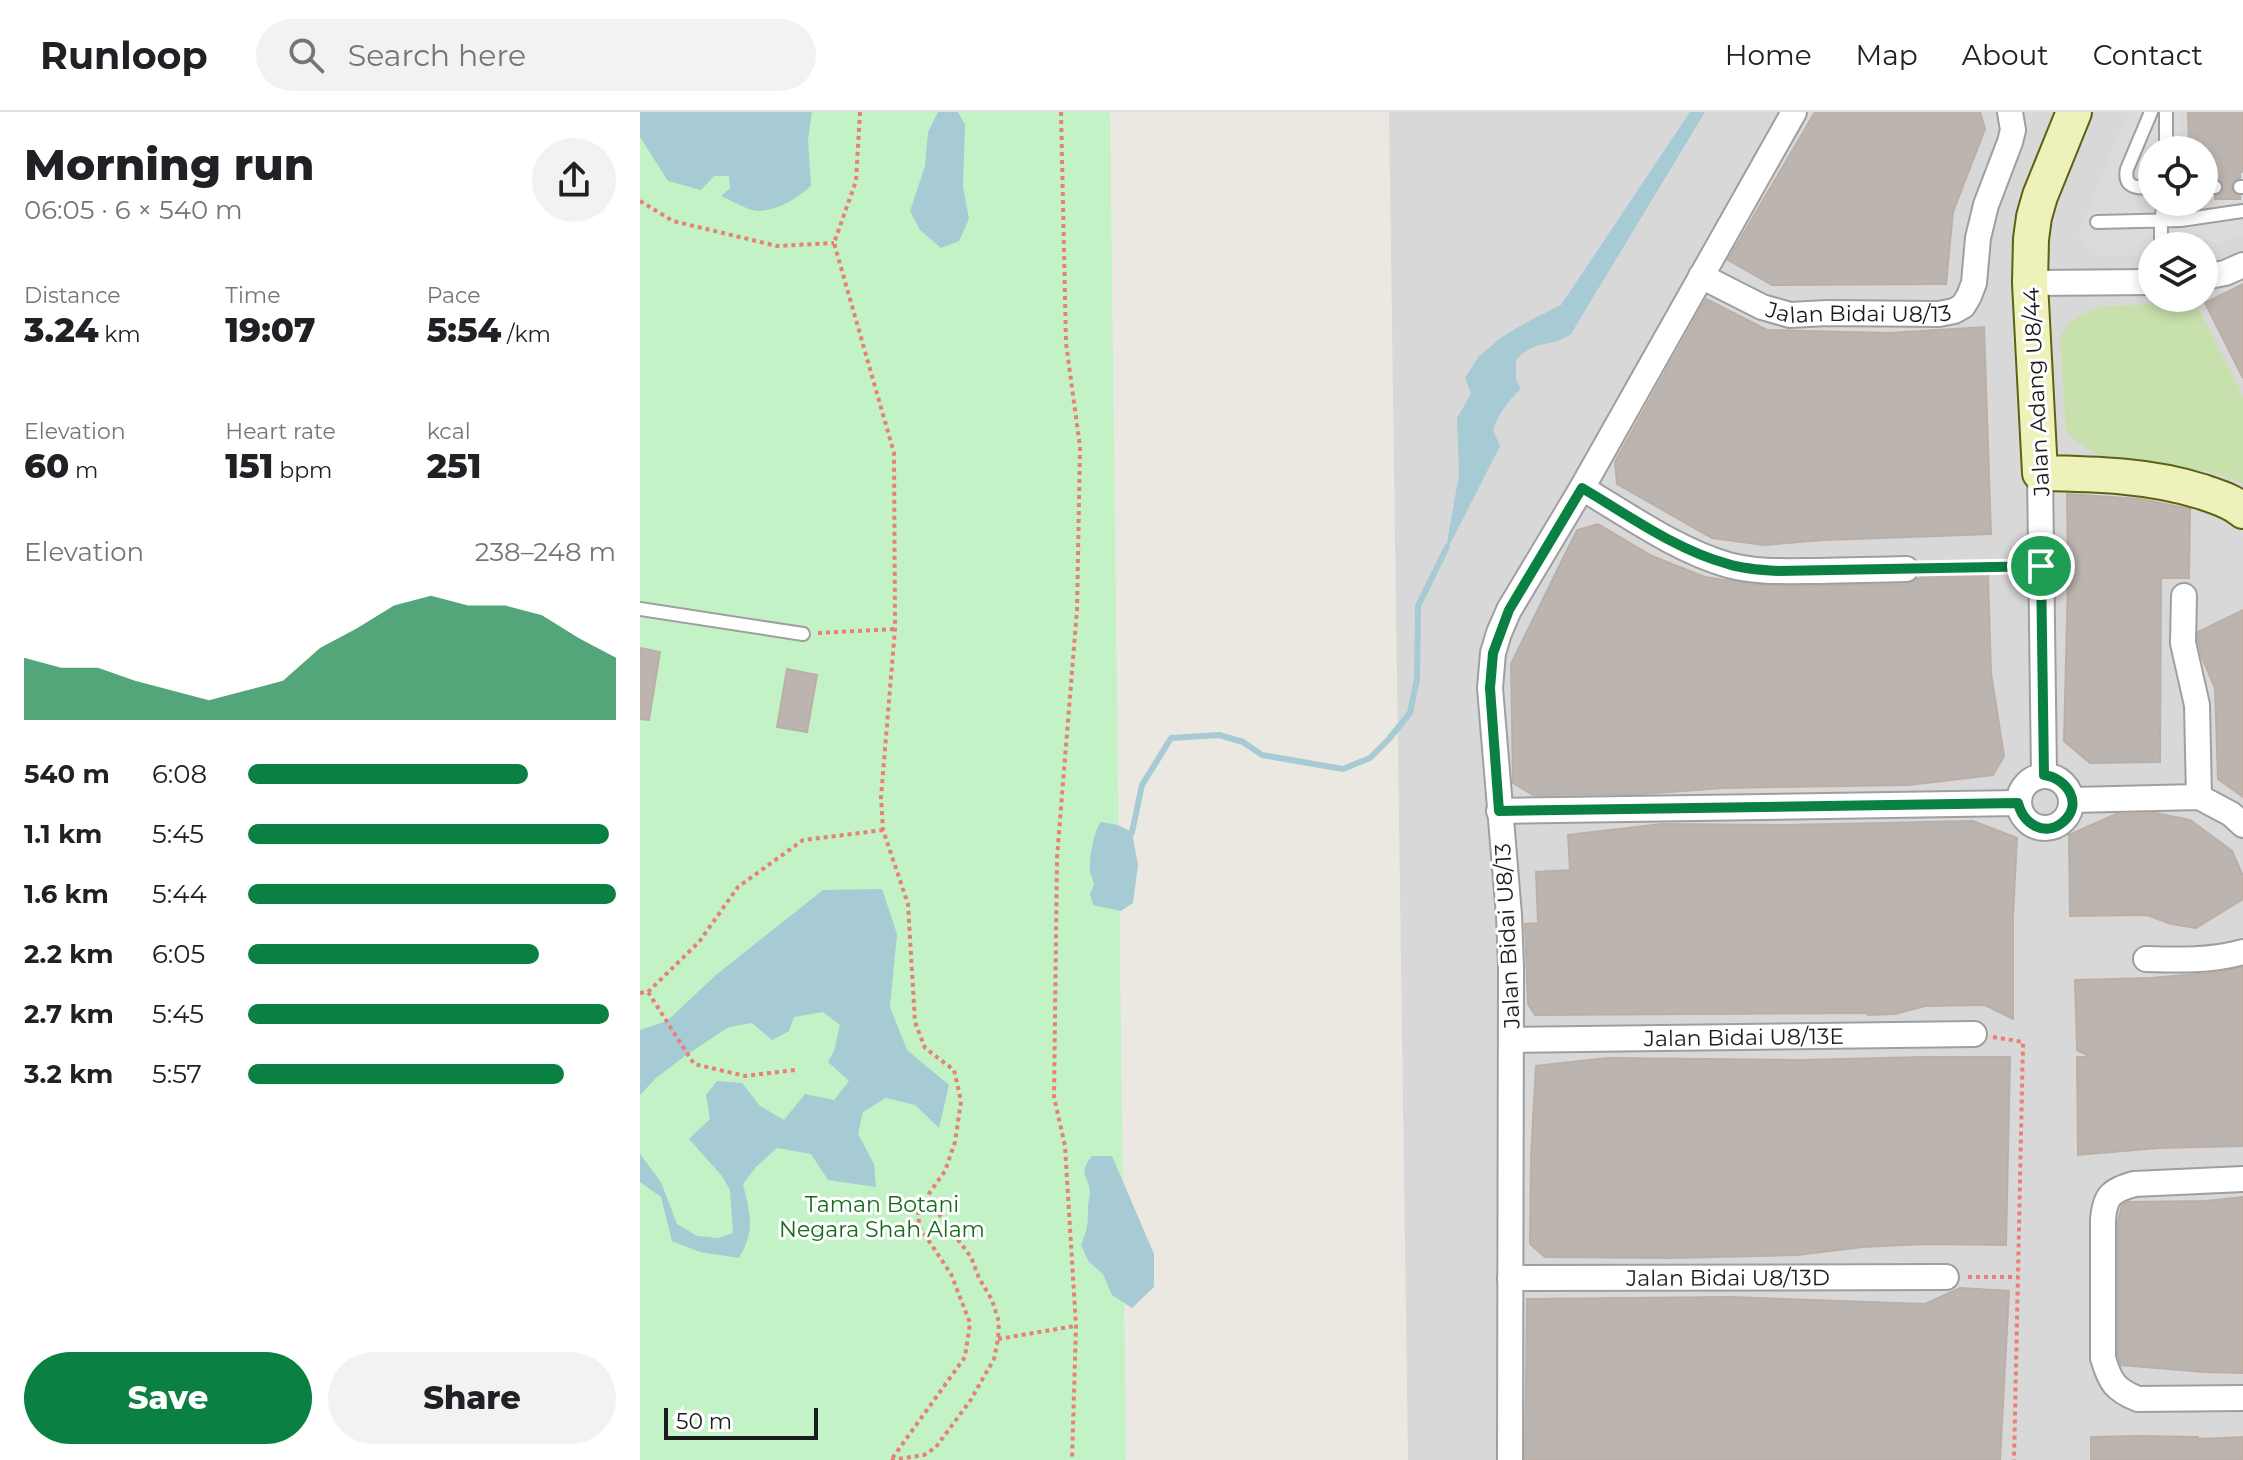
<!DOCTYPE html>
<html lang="en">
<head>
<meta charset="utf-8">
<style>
	:root { --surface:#fff; --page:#f2f2f2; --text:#202124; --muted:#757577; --line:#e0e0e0; --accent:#0b8043 }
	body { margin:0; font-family:Montserrat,sans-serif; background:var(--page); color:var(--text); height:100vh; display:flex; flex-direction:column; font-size:30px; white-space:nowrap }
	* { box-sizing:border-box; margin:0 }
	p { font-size:26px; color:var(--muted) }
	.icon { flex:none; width:44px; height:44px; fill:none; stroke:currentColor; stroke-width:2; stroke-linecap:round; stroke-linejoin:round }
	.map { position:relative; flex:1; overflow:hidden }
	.panel { display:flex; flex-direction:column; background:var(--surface); width:640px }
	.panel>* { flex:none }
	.buttons { position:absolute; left:1498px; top:24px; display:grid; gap:16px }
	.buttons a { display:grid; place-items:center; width:80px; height:80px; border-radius:50%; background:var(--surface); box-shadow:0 4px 12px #0003; font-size:40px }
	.scale { position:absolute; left:24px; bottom:20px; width:154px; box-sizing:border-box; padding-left:8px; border:4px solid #1b1b1b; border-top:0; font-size:22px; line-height:28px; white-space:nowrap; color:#1b1b1b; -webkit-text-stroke:6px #fff; paint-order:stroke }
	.pin { position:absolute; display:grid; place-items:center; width:68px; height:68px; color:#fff; margin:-34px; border:4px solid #fff; border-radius:50%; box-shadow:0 2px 8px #0007 }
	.round { display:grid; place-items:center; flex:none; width:84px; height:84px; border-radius:42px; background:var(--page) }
	.headline { display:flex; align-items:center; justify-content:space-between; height:136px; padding:0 24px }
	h1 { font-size:44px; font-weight:800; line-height:60px }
	.stats { display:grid; grid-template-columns:repeat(3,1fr); gap:12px; height:136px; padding:8px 24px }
	.stats div { display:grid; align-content:center }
	.stats b { font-size:34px; font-weight:800 }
	.stats small { font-size:22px; font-weight:400 }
	.stats p { font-size:22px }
	.chart { height:224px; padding:16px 24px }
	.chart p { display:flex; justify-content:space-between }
	.chart svg { width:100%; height:144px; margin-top:8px; fill:var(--accent); opacity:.7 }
	.primary-button { display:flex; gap:16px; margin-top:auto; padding:16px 24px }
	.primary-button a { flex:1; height:92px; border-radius:48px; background:var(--accent); color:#fff; font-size:32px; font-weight:800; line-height:92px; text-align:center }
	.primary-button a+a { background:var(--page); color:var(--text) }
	ul { padding:0 24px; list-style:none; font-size:26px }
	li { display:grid; grid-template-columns:128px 96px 1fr; align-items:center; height:60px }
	li i { height:20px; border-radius:10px; background:var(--accent) }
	header { display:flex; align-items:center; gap:48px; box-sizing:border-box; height:112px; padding:0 40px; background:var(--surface); border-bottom:2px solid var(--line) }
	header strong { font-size:38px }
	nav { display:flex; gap:44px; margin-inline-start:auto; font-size:28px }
	.search { width:560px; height:72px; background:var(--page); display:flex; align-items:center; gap:20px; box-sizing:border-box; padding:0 28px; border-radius:44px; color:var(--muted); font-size:30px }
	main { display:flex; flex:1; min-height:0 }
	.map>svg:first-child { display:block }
	.residential { fill:#d9d8d8; fill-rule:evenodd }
	.grass { fill:#c7e0ac }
	.park { fill:#c2f2c5 }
	.parking { fill:#dbdbdb }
	.water { fill:#a6cbd4 }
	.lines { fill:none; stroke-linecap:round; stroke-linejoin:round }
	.stream { stroke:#a6cbd4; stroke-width:6 }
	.building { fill:#bbb4af; stroke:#bbafa6; stroke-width:2 }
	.lane-casing { stroke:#9f9f9f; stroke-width:16 }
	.street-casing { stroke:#9f9f9f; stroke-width:28 }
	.secondary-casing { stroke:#5b6311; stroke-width:38 }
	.path { stroke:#e88075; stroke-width:4; stroke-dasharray:4 4; stroke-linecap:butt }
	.lane { stroke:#fff; stroke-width:12 }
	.street { stroke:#fff; stroke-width:24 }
	.secondary { stroke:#eff1ba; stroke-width:34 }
	.route-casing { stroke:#fff; stroke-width:16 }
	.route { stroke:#0b8043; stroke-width:10 }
	.labels { text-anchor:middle; stroke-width:6; stroke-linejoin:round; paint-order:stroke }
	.street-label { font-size:22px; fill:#1b1b1b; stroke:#fff }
	.park-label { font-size:22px; fill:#176a1d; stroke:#fff }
</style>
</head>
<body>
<header>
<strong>Runloop</strong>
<div class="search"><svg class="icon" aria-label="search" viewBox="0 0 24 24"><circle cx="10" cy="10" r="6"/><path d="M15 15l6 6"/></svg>Search here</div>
<nav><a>Home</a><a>Map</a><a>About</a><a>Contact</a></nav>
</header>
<main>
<section class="panel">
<div class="headline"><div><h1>Morning run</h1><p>06:05 · 6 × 540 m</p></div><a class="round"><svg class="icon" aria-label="share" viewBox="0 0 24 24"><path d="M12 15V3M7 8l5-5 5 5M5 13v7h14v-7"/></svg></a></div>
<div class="stats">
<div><p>Distance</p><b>3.24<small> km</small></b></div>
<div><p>Time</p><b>19:07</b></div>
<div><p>Pace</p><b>5:54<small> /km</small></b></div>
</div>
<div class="stats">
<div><p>Elevation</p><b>60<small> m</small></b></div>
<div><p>Heart rate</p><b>151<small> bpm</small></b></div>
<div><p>kcal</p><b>251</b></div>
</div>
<div class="chart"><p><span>Elevation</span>238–248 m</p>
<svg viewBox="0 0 160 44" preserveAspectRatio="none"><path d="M0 44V25L10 28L20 28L30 32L40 35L50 38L60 35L70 32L80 22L90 16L100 9L110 6L120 9L130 9L140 12L150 19L160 25V44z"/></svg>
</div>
<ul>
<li><b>540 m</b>6:08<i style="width:76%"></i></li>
<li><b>1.1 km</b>5:45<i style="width:98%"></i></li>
<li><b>1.6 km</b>5:44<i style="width:100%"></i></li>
<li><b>2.2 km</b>6:05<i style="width:79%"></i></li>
<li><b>2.7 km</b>5:45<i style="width:98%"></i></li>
<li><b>3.2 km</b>5:57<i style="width:86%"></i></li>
</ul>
<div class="primary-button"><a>Save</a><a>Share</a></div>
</section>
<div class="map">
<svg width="1603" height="1348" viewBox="0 0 1603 1348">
	<rect width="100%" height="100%" fill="#ebe8e1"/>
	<path class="residential" d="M749 0H1603V1348H768ZM1512 38H1564V90H1512ZM1512 134H1564V186H1512Z"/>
	<path class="grass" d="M1555 189 1603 284V371H1601C1590 367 1578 362 1565 359 1522 350 1453 358 1426 317L1420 225 1429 211 1443 202 1460 195Z"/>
	<path class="park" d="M0 0H470L486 1348H0Z"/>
	<path class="parking" d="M1488 0H1541V38H1512V90H1564V62H1575L1576 87H1600V60H1603V122L1564 137V134H1512V144L1451 143 1438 123Z"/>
	<path class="water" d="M0 0H172L168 28 171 74C156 87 133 102 112 98 102 95 91 88 81 84L90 76 89 64H74L61 78 28 69 0 25Z
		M298 0H318L325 13 323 75 329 107 319 129 301 136 280 118 270 99 285 54 288 20Z
		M1050 0H1065L931 222C908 237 897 226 876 248V268L881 277C868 289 859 301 853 318L860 334 805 442 819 363 817 306 831 282 825 266 839 244 862 225 885 211 921 193Z
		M461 710 478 713 492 720 498 753 493 791 481 799 453 793 450 782 454 773C453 767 449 760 450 754 450 742 454 719 461 710Z
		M242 777 257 822 250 895 267 938 309 973 299 1016 275 993 246 986 223 1000 218 1022 234 1052 236 1075 188 1068 171 1042 137 1036 116 1055 103 1072C110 1103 116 1116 99 1146L60 1140 32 1129 21 1085 0 1070V1042L21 1070 37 1112 57 1124 79 1126 93 1121 90 1078 82 1064 49 1027 70 1007 66 983 77 969 102 971 120 994 144 1008 165 982 194 988 209 969 188 950 194 939 200 913 183 900 154 905 149 919 132 928 112 911 89 915 46 943 16 966 0 983V918L27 909 76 863 183 778Z
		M452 1044H472L514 1142V1175L492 1196 472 1183 463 1162 449 1150 441 1133C448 1115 448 1113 448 1094 448 1090 450 1085 450 1081 449 1063 437 1063 452 1044Z"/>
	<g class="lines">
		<path class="stream" d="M488 726 492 720 502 673 531 626 579 623 603 630 622 643 703 657 730 646 748 628 770 601 777 567 778 494 807 435"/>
	</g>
	<path class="building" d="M1175 0H1340L1345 17 1313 100 1306 172 1132 173 1088 148Z
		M1548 0H1603V60H1600V66L1595 68 1591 74 1593 80 1600 84V87H1575V84L1583 79V71L1575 66V62H1564V38H1555V33H1549Z
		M1603 172V266L1565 191Z
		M1066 187 1127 218 1249 221 1344 215 1351 422 1185 428 1124 433 1072 426 977 372 975 350Z
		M1427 382 1500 387 1550 397 1549 466H1521L1520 650 1450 651 1424 629 1428 466Z
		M958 412 1012 444 1065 465 1109 472 1145 474 1266 472 1284 464 1348 462 1351 561 1364 644 1353 663 1268 673 1084 676 1002 682 893 683 873 671 871 552 937 418Z
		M1603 498V685L1578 667 1575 576 1562 546 1558 529V520Z
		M0 536 20 540 9 608 0 607Z
		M147 557 177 563 167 620 137 615Z
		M1516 701 1550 708 1592 739 1603 764V787L1556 816 1531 812 1507 803 1430 804 1429 723 1476 702Z
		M1333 709 1377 726 1373 804V907L1345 893 1285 894 1255 902 1228 903 1227 901 895 903 888 892 885 812 898 811 896 760 930 758 928 723 1022 712 1148 713Z
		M1603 855V1034L1518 1036 1438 1043 1437 945H1451L1437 938 1435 868 1511 866 1581 860Z
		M1285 945H1370L1366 1133 1285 1132 1223 1135 1157 1143 1031 1146 905 1145 890 1132 891 1044 896 954 967 946 1160 948Z
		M1603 1085V1261L1564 1260 1481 1253 1478 1244V1109L1482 1093 1487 1090 1566 1089Z
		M1320 1176 1369 1179 1360 1348H885L887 1187 1091 1185 1285 1192Z
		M1499 1324 1558 1325V1327L1603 1325V1348H1451V1325Z"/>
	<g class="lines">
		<defs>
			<path id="lane" d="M1511 0 1487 57C1483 76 1497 76 1512 76
				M1526 38V0
				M1564 75H1575
				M1600 75H1603
				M1457 110 1541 108 1603 99
				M1521 134V109L1524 90
				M0 497 163 522"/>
			<g id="street">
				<path id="s1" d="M1061 164 1122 195 1150 203 1187 201 1299 202 1314 199 1323 194 1329 184 1334 171 1338 126 1346 93 1370 30 1373 18 1370 0"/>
				<path d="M1564 165 1585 161 1603 153"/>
				<path d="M1390 171 1512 170"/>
				<path d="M1400 361 1404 663"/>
				<path d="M942 376C988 403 1036 438 1088 453 1118 461 1149 459 1180 459 1208 458 1237 458 1266 457"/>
				<path d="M1544 484 1543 531 1557 593 1559 685"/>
				<circle cx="1405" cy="690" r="26"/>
				<path d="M1432 688 1559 685 1591 702 1603 713"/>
				<path d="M859 699 1378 691"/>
				<path d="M1506 847C1539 848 1571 849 1603 840"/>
				<path id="s2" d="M872 928 1334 922"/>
				<path d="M1603 1067 1494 1072C1471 1079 1465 1083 1463 1108V1246C1470 1270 1475 1278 1498 1287L1603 1286"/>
				<path id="s3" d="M870 1166 1306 1165"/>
				<path d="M870 1348 871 855 869 803 850 576 853 541 859 521 869 498 942 376 1154 0"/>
			</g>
			<path id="secondary" d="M1434 0 1400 84 1394 105 1391 127 1390 171 1400 361C1455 362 1510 363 1563 380 1577 385 1592 389 1603 399"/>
		</defs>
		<use href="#lane" class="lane-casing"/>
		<use href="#street" class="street-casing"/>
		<use href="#secondary" class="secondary-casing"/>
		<path class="path" d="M220 0 216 69 194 131 254 341 255 517 241 685 243 718 268 792 275 910 285 936 314 958 321 989 315 1030 305 1059 278 1097 279 1114 311 1162 330 1211 325 1245 251 1348
			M421 0 426 231 440 335 437 498 417 745 414 985 425 1034 436 1214 432 1348
			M0 89 33 109 137 134 194 131
			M1288 457 1379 454
			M178 521 255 517
			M8 880 54 952 105 964 155 958
			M0 881 8 880 59 830 98 775 163 728 243 718
			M1353 925 1383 930 1374 1348
			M1328 1165H1378
			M358 1227 435 1214
			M251 1348 284 1343 296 1335 330 1289 354 1247 358 1227 359 1210 352 1188 339 1166 331 1145 287 1086"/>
		<use href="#lane" class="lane"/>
		<use href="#street" class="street"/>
		<use href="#secondary" class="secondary"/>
	</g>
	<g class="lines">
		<defs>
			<path id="route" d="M942 376C988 403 1036 438 1088 452 1104 457 1121 458 1138 459L1401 454 1404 663C1427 666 1444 692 1423 710 1404 726 1383 711 1378 691L859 699 850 576 853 541 869 498Z"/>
		</defs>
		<use href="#route" class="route-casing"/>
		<use href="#route" class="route"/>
	</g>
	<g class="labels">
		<g class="street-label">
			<text dy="8" stroke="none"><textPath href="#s1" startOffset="166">Jalan Bidai U8/13</textPath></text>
			<text transform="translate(1396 280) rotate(-93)" y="8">Jalan Adang U8/44</text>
			<text transform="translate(867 824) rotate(-93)" y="8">Jalan Bidai U8/13</text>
			<text dy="8" stroke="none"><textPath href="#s2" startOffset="232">Jalan Bidai U8/13E</textPath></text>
			<text dy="8" stroke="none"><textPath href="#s3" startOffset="218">Jalan Bidai U8/13D</textPath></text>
		</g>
		<g class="park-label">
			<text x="242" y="1100">Taman Botani<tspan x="242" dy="25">Negara Shah Alam</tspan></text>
		</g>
	</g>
</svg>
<div class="buttons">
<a><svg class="icon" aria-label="locate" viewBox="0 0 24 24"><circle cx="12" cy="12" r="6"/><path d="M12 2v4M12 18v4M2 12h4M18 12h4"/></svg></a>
<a><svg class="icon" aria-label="layers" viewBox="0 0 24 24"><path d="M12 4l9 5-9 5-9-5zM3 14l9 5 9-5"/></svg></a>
</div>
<div class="scale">50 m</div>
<div class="pin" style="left:1401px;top:454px;background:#1e9e55"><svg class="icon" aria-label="arrive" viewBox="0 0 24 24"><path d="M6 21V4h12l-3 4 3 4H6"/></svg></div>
</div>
</main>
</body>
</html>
